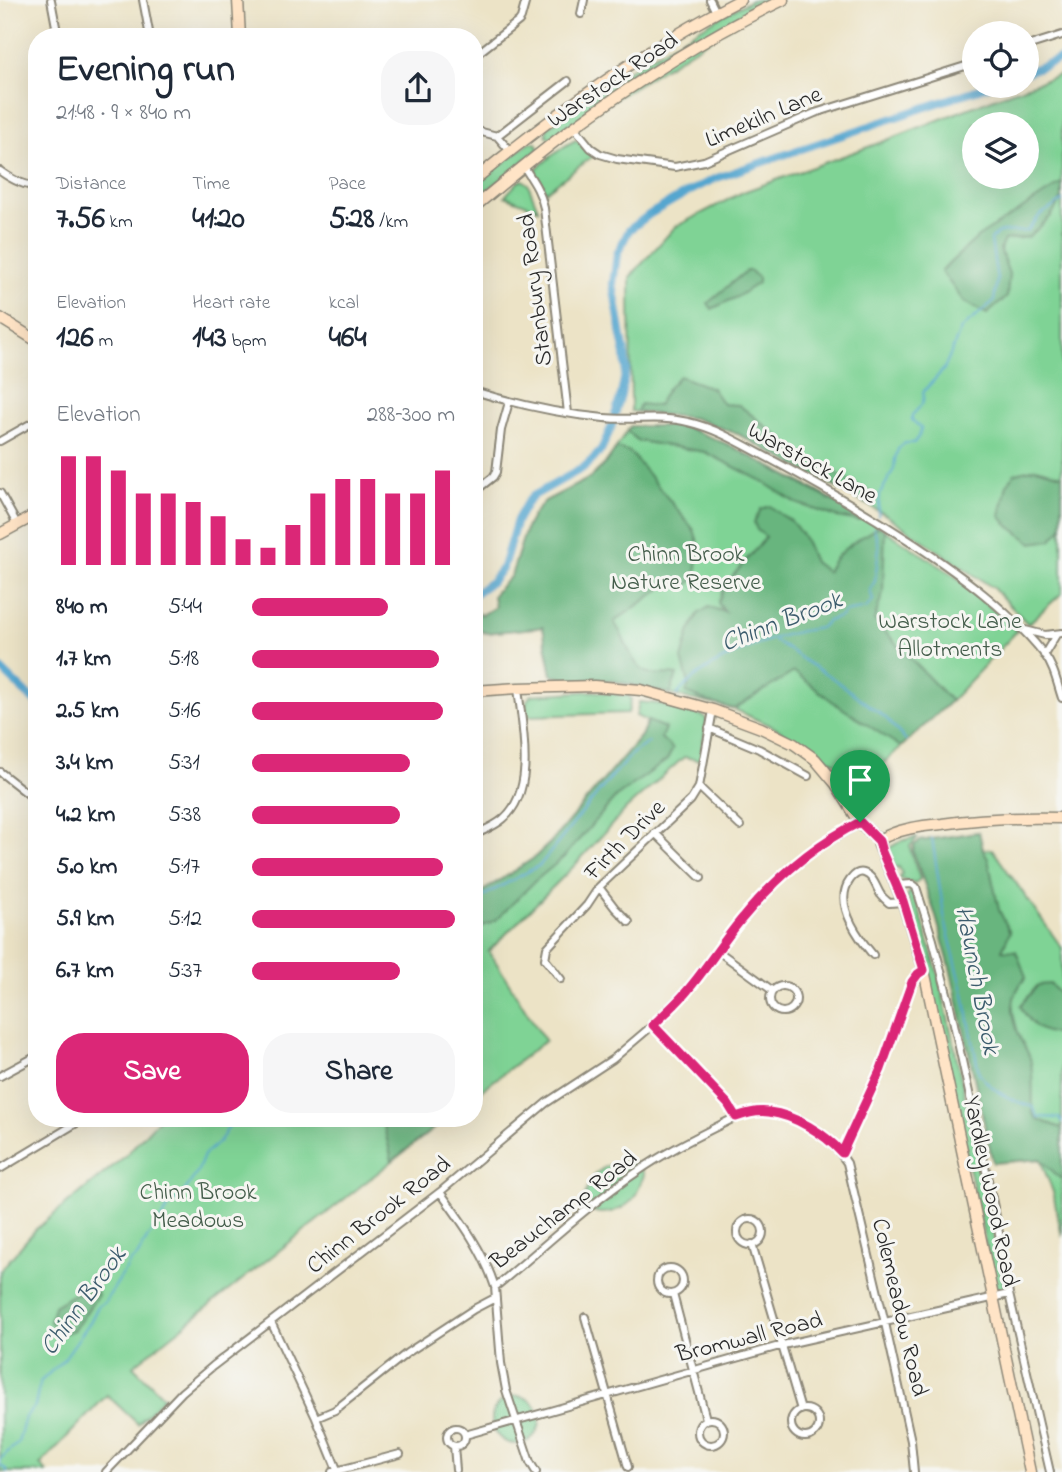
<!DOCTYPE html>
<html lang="en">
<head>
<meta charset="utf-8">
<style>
	:root { --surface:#fff; --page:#f6f6f7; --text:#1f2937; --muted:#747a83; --accent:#db2777 }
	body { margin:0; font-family:"Indie Flower",sans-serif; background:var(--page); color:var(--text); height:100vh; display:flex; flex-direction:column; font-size:26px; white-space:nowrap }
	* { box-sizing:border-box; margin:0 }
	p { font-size:23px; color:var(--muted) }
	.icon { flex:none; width:38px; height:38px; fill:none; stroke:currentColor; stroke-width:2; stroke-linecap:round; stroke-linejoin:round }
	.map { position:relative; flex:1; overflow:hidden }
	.drawer { position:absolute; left:28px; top:28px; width:455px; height:1099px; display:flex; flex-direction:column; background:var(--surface); border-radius:28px; box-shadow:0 7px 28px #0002 }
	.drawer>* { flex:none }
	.controls { position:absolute; left:962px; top:21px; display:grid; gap:14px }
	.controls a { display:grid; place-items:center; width:77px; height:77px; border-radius:50%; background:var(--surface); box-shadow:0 7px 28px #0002; font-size:35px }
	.pin { position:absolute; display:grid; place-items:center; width:60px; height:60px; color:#fff; margin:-72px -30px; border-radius:50% 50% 50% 0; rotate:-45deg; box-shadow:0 0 7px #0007 }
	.pin .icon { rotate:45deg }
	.round { display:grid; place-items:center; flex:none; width:74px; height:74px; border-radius:28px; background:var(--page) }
	.headline { display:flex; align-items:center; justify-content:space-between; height:119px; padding:0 28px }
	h1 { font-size:38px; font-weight:800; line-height:52px }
	.figures { display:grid; grid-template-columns:repeat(3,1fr); gap:10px; height:119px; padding:7px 28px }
	.figures div { display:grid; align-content:center }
	.figures b { font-size:30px; font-weight:800 }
	.figures small { font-size:19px; font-weight:400 }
	.figures p { font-size:19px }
	.chart { height:196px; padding:14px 28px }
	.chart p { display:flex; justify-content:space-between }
	.chart svg { width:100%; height:126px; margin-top:7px; stroke:var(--accent); stroke-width:6 }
	.button { display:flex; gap:14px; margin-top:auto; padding:14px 28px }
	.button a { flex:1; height:80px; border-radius:28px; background:var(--accent); color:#fff; font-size:28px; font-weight:800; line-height:80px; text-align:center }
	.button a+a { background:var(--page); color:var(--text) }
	ul { padding:0 28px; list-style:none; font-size:23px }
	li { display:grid; grid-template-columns:112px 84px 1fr; align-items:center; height:52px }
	li i { height:18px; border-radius:9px; background:var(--accent) }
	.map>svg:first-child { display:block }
	.green { fill:#7fd395; stroke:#557f60; stroke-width:2; fill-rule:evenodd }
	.forest { fill:#67b57e; stroke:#497054; stroke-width:2 }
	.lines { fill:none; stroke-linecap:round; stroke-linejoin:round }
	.stream { stroke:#55a6cf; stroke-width:2 }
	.canal { stroke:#55a6cf; stroke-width:8 }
	.street-casing { stroke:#8c8778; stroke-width:10 }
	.secondary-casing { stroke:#8c8778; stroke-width:13 }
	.street { stroke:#fff; stroke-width:6 }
	.secondary { stroke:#ffe4c6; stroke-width:10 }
	.route-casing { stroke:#fff; stroke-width:14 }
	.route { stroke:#db2777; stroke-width:9 }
	.labels { text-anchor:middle; stroke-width:6; stroke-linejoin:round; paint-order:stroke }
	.street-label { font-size:24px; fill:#2b2b2b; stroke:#f6f6f2 }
	.park-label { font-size:24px; fill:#445d4b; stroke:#f6f6f2 }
	.water-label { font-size:26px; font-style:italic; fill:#3c5c6d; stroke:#f6f6f2 }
</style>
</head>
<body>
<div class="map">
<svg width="1062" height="1472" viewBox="0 0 1062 1472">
	<rect width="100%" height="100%" fill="#f6f6f2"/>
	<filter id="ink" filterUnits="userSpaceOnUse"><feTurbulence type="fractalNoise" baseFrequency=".0143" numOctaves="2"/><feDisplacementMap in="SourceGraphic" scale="14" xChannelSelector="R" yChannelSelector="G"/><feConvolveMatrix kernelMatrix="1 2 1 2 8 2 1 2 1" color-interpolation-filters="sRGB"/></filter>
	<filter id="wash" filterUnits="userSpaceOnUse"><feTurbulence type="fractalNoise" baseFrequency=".00686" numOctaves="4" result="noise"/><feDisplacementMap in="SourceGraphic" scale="28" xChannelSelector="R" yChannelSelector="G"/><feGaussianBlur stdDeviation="1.57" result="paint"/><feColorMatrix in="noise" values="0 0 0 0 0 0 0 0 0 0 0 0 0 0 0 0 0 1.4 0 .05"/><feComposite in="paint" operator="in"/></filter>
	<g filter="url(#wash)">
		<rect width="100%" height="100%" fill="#ece3c6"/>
		<path class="green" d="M752 0H769V2L556 136 550 139 546 135 547 128 617 77 721 16Z
			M1062 74V593L1028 624 993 588 886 515 738 434 694 418 631 411 630 277 675 227 743 192 882 142 1010 92ZM975 124H1027V177H975Z
			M576 140 593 156 545 192 542 183 534 171C546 160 561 147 576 140Z
			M530 142 536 143 539 149 474 201V186Z
			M523 180 528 184 538 209 505 196 518 182Z
			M631 426H683L729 445 808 486 885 530 955 576 1017 631 951 701 865 780 775 728 734 709 612 681 572 680 561 678 552 675 543 627 486 633 474 628V612L482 615 495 607 493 595 511 576 527 526 533 515 545 501 590 478 604 465Z
			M593 691 629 696 631 699 628 713 527 716 526 702 531 695Z
			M639 702 660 704 704 716 707 721 700 759 698 760 684 757 626 809 575 865 489 951 545 1041 474 1096V897L534 858 551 842 641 736 647 721 636 716Z
			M979 832 983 850 992 849 1062 948V1237L1053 1192 1040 1159 993 1163 950 967 935 913 913 852 914 845 920 841Z
			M917 837V838L910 846 911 853 920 879 915 884 900 879 899 877 902 874 899 867 895 868 888 857 886 850 901 841Z
			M910 891 913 894 919 909 938 974 955 1049 1005 1291 1003 1294 996 1293 923 953 913 914 907 897Z
			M160 1118H447L133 1366 164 1397 138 1424 107 1395 40 1465 47 1472H0V1271L35 1230 124 1157Z
			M629 1161 639 1164 644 1175C641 1183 638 1193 632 1200 624 1210 601 1218 590 1209 588 1207 586 1203 584 1200 590 1173 602 1164 629 1161Z
			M492 1420a24 24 0 1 1 48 0a24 24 0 1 1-48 0Z"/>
		<path class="forest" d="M1062 183V198L1051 216 1029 237 1004 240 1000 249 1009 274 1007 297 987 314 964 302 941 271 978 237Z
			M746 271H751L758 278V283L737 297 712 309 708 303Z
			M679 376 712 388 723 404 739 405 800 453 873 494 869 505 738 434 694 418 637 412 640 404 657 406 667 389Z
			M631 426H683L729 445 862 517 859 521 837 517 796 503 760 480 705 452 638 441 627 431Z
			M617 448 630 452 694 530 699 545 696 576 689 584H668L614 622C625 636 631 667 648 673 656 676 668 673 677 675L670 694C651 690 633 684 614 681 593 678 572 683 552 675L543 627 486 633 474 628V612L482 615 495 607 493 595 511 576 527 526 533 515 545 501 590 478 604 465Z
			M1036 468 1062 475V528L1051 540 1032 543 1009 526 1000 516 1007 485 1015 473Z
			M770 506 780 514 791 521 803 536 814 562 827 572C836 550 859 539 879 526L885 530 883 593 874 620 951 701 901 747 836 704 794 672 734 709 712 703 686 693 689 684 682 659 689 633 698 614 709 607 725 612 718 603 725 585 766 537 757 530 754 522 761 509Z
			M648 721 665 728 661 738 673 749 667 760 616 797 564 857 535 881 496 920 474 930V897L534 858 551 842 641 736Z
			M979 832 983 850 988 859 999 910 1010 932 1002 950 1016 951 1026 977C1008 998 1011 1013 1020 1038 1023 1045 1028 1051 1030 1058 1034 1074 1032 1097 1033 1114L1039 1120 1062 1128V1180L1040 1159 993 1163 950 967 935 913 913 852 914 845 920 841Z
			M1050 984 1062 996V1035C1038 1033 1032 1026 1020 1006L1038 985Z
			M382 1118H447L392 1161Z
			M96 1290 98 1295 74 1330 63 1334 55 1329 50 1322 54 1306 74 1294Z"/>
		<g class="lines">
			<path class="stream" d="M878 516 880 494 894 469 895 459 898 449 905 443H914L919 436 921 428 912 420V415C919 408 926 403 923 392L944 369 961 329 994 301 997 280 991 240 998 232 1027 231 1040 215 1062 201
				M774 641 787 648 805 661 831 677 886 718 906 741
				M677 695C704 660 778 633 820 628L828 621 842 616 844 612 866 608 873 600 870 590 875 581 879 547 874 528
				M932 838 945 921 964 994 979 1073C992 1092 1012 1101 1033 1107L1038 1117 1059 1118 1062 1122
				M474 903 485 895 540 865 607 782 633 753 649 742
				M7 1472V1470L0 1465V1459L18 1443 25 1417 35 1406 40 1382 64 1359 90 1322 98 1306 105 1302 131 1261 137 1257 148 1237 160 1221 169 1206 181 1196 197 1173 204 1155 220 1141 234 1118"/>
			<path class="canal" d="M1027 72 1062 58
				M474 594 492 581 503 567 517 520 526 504 533 496 583 468 592 460 601 450 611 428 621 395 626 369 625 355 613 284 617 254 629 230 650 214 681 196 714 179 754 165 988 86
				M0 668 37 704"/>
		</g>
	</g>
	<g filter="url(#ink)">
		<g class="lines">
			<defs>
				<path id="street" d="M51 0 58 37
					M143 0 150 37
					M710 0 716 12
					M581 14 584 0
					M1027 46 1062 35
					M474 60 477 54 519 21 521 18 526 0
					M574 127 591 148 600 154 617 159 675 167 704 161 815 113 975 63
					M474 130 497 136 510 151
					M497 136 568 81
					M524 167C533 181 541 192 544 208L568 413
					M0 171C11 179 23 186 37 186
					M474 391C516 404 560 414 604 418 631 421 661 415 688 422 719 429 747 447 774 461 823 487 870 515 916 545 962 576 1009 610 1044 654 1054 667 1057 683 1062 698
					M0 441 37 420
					M474 492 493 477 496 472 501 430 509 402
					M0 493 17 524
					M1025 630 1045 635 1062 633
					M1044 655 1056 635
					M709 728 759 749 808 776
					M0 772 37 801
					M699 787 740 826
					M655 833 701 878
					M474 835C484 830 495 826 503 819 537 790 522 727 518 688
					M896 885 912 884 916 887 933 940 949 1001 997 1221 1009 1294 1050 1472
					M599 887 615 908 629 922
					M718 951 773 991
					M873 955C858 937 833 903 850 880 854 875 858 871 864 873 874 876 876 888 881 895 881 896 888 902 889 903L903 902
					M561 979 545 959 547 948 587 905 599 887 691 800 699 787 713 710
					M770 999a13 13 0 1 1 26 0a13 13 0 1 1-26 0Z
					M653 1025 728 1104 736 1117
					M0 1076 37 1056
					M842 1153 881 1069 912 982 918 974 924 970
					M0 1169 85 1118
					M440 1192C462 1222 484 1252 495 1287L501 1363 506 1390 530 1462 536 1472
					M737 1232a13 13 0 1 1 26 0a13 13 0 1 1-26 0Z
					M752 1244 801 1410
					M657 1281a13 13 0 1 1 26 0a13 13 0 1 1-26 0Z
					M495 1287C542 1249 586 1206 637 1172 668 1150 703 1134 736 1117 747 1113 758 1110 769 1112 798 1115 832 1138 847 1163L885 1323 911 1441 914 1472
					M673 1294 706 1419
					M585 1317 628 1467
					M271 1322 316 1418 338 1472
					M791 1423a14 14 0 1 1 28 0a14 14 0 1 1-28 0Z
					M316 1418 335 1410 407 1353 474 1309 495 1298
					M698 1432a13 13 0 1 1 26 0a13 13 0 1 1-26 0Z
					M447 1437a9 9 0 1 1 18 0a9 9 0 1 1-18 0Z
					M465 1435 783 1345 1009 1294
					M454 1446 456 1470
					M106 1472 182 1392 213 1366 440 1192 546 1103 613 1059 653 1025 687 990 739 923 777 881 795 865 825 843 860 823
					M332 1472 400 1454"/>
				<path id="secondary" d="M238 0 240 37
					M474 180C558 112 644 49 740 0
					M474 207C507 180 540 152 574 127 640 79 710 35 783 0
					M0 318 37 341
					M0 534 37 514
					M474 691 518 688 594 686 641 690 713 710 761 728 794 744 815 759 836 784 860 823 879 840V845L903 902 924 970 1030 1472
					M879 840C898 829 920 826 942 824 982 818 1022 817 1062 818"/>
			</defs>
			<use href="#street" class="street-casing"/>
			<use href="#secondary" class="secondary-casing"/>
			<use href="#street" class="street"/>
			<use href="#secondary" class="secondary"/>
		</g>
	</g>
	<g class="lines" filter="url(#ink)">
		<defs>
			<path id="route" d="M860 822 879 841 882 852 903 901 924 970 918 974 912 982 881 1069 842 1153C825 1134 795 1115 769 1112 758 1110 747 1113 736 1117L728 1104 653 1025C665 1014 677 1003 687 991 706 969 721 944 740 921 773 881 813 845 860 822Z"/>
		</defs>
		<use href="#route" class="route-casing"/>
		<use href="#route" class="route"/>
	</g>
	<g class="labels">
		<g class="street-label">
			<text transform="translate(612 79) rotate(-34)" y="8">Warstock Road</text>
			<text transform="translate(763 116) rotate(-23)" y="8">Limekiln Lane</text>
			<text transform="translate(534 290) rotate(-97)" y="8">Stanbury Road</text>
			<text transform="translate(813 462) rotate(29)" y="8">Warstock Lane</text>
			<text transform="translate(624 839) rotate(-45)" y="8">Firth Drive</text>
			<text transform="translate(992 1191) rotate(78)" y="8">Yardley Wood Road</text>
			<text transform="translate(563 1209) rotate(-38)" y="8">Beauchamp Road</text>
			<text transform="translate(378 1214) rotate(-38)" y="8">Chinn Brook Road</text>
			<text transform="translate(901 1307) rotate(77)" y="8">Colemeadow Road</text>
			<text transform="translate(749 1336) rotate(-14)" y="8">Bromwall Road</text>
		</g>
		<g class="park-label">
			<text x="686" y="561">Chinn Brook<tspan x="686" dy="28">Nature Reserve</tspan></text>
			<text x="950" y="628">Warstock Lane<tspan x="950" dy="28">Allotments</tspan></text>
			<text x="198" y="1199">Chinn Brook<tspan x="198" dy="28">Meadows</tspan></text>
		</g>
		<g class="water-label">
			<text transform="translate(781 620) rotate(-21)" y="9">Chinn Brook</text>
			<text transform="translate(979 980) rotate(79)" y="9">Haunch Brook</text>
			<text transform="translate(82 1300) rotate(-54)" y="9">Chinn Brook</text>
		</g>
	</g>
</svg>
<div class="controls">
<a><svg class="icon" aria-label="locate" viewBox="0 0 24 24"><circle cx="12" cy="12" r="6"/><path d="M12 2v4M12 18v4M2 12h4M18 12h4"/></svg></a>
<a><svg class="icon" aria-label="layers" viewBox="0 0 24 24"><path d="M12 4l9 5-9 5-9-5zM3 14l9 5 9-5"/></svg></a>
</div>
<div class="pin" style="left:860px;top:822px;background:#1e9e55"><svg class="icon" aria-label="arrive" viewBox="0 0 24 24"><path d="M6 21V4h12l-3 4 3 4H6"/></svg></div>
<section class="drawer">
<div class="headline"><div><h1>Evening run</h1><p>21:48 · 9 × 840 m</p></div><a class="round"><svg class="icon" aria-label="share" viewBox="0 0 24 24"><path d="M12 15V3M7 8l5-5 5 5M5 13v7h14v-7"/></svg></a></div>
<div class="figures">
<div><p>Distance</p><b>7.56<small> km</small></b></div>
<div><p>Time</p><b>41:20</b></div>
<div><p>Pace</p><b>5:28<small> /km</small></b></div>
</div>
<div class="figures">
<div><p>Elevation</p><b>126<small> m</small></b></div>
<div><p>Heart rate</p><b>143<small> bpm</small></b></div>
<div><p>kcal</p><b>464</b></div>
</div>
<div class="chart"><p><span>Elevation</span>288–300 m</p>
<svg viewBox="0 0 160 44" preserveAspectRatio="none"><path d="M5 44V6M15 44V6M25 44V11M35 44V19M45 44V19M55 44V22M65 44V27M75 44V35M85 44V38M95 44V30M105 44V19M115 44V14M125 44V14M135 44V19M145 44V19M155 44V11"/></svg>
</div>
<ul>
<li><b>840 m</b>5:44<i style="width:67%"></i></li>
<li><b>1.7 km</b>5:18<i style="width:92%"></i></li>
<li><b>2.5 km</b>5:16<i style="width:94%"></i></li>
<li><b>3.4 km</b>5:31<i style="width:78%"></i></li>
<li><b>4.2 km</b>5:38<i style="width:73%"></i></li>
<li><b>5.0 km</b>5:17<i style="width:94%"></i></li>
<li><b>5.9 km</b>5:12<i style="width:100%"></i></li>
<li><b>6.7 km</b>5:37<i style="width:73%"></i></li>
</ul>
<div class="button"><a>Save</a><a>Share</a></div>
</section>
</div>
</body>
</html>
